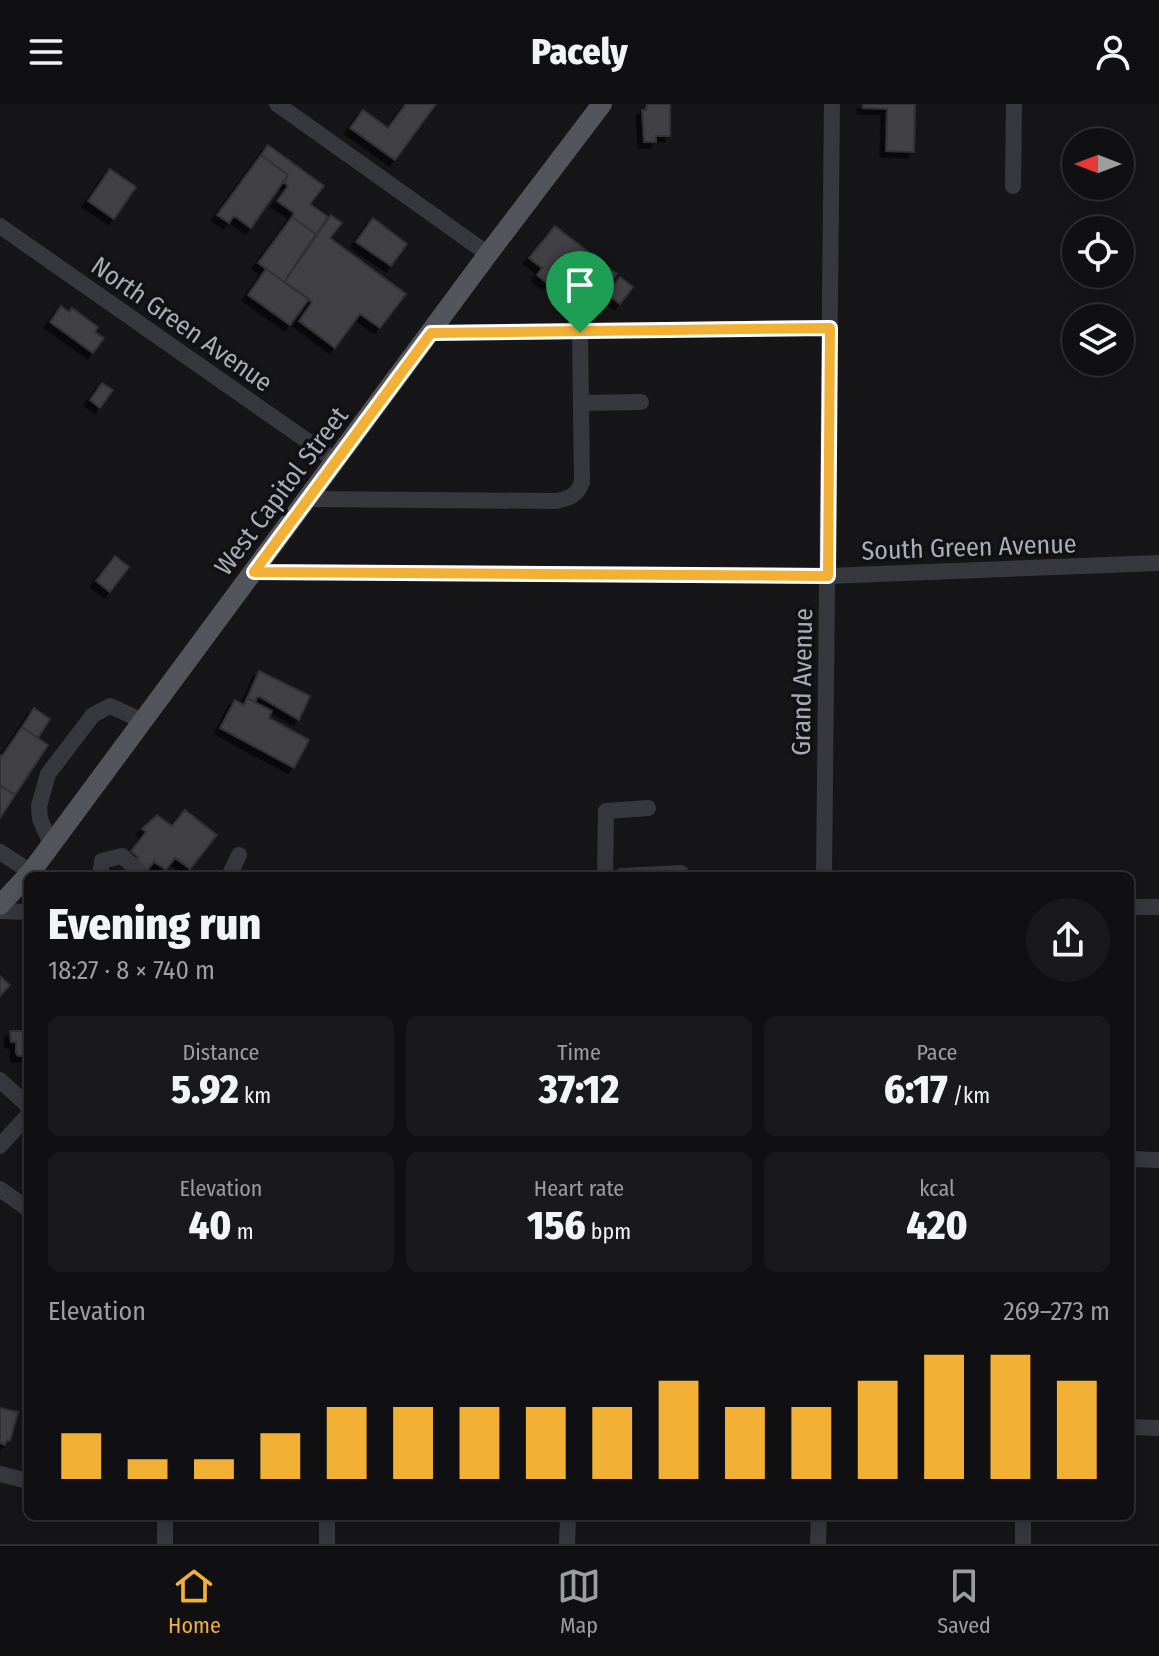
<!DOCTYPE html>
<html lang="en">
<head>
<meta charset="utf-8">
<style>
	:root { --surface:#101012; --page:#19191b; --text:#f1f3f6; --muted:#9c9d9f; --line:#303032; --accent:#f2b134 }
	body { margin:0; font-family:"Fira Sans Condensed",sans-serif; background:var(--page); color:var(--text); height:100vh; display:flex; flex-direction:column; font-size:30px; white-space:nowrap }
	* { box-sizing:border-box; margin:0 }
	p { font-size:26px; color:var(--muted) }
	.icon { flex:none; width:44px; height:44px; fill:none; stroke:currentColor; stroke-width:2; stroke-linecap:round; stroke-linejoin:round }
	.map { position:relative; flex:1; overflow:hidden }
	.panel { position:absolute; left:24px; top:768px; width:1110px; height:648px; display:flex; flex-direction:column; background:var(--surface); border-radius:12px; box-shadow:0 4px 20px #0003,0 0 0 2px var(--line) }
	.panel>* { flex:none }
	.needle { width:52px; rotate:270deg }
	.fabs { position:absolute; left:1062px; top:24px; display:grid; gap:16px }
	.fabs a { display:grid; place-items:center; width:72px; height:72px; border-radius:50%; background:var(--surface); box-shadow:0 4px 20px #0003,0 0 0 2px var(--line); font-size:40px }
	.pin { position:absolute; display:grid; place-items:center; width:68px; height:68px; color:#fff; margin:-82px -34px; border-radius:50% 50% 50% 0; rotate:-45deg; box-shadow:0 0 8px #0007 }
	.pin .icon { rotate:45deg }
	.round { display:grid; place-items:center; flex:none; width:84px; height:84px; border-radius:42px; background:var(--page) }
	.summary { display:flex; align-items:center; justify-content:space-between; height:136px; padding:0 24px }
	h1 { font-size:44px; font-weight:800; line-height:60px }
	.metrics { display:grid; grid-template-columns:repeat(3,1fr); gap:12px; height:136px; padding:8px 24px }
	.metrics div { display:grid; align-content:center; border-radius:12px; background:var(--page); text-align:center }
	.metrics b { font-size:40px; font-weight:800 }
	.metrics small { font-size:22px; font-weight:400 }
	.metrics p { font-size:22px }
	.chart { height:224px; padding:16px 24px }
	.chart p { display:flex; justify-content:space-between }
	.chart svg { width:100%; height:144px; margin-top:8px; stroke:var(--accent); stroke-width:6 }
	header { display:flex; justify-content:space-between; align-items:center; height:104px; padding:0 24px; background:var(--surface); font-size:36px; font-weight:800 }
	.tabs { display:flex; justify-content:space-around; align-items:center; height:112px; border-top:2px solid var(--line); background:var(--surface); font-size:22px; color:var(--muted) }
	.tabs a { display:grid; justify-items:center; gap:4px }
	.tabs .current { color:var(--accent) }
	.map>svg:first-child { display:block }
	.building { fill:#404145; stroke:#303034; stroke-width:2; filter:url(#shadow) }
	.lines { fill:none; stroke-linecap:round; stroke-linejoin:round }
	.minor { stroke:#37383d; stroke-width:16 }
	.major { stroke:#53555c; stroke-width:20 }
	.route-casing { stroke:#fff; stroke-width:16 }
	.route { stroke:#f2b134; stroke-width:10 }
	.labels { text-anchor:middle; stroke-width:7; stroke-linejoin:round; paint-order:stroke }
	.street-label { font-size:26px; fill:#a8adb8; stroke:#111113 }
</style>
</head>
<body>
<header><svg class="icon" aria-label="menu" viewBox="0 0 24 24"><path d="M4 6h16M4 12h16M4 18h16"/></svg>Pacely<svg class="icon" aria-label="person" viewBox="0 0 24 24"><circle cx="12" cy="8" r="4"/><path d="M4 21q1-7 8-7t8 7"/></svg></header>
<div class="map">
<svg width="1159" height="1440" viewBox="0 0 1159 1440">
	<defs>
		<filter id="shadow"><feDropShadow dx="-5.5" dy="5.5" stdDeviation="0" flood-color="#0009"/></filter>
	</defs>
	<rect width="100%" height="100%" fill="#161618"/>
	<path class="building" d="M406 0H436L395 56 350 24 363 6 388 24Z
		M647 0H670V32H656V38H644L642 6H646Z
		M863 0H915L914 48 886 47 887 5 863 4Z
		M268 41 324 82 310 100 328 113 316 130 292 113 294 109 277 97 288 82 284 78 288 71 261 51Z
		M261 51 288 71 251 124 234 112 229 119 217 111Z
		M110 65 136 83 114 115 88 97Z
		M331 111 342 119 330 134 406 190 380 224 360 210 335 244 299 217 312 198 284 178Z
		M292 113 316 130 284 178 258 159Z
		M373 114 407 140 391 162 356 138Z
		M555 122 617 170 590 201 553 173 548 180 537 171 542 164 529 154Z
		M266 165 309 195 290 221 248 191Z
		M620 173 633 183 620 200 607 190Z
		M61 202 69 208 72 204 98 223 95 228 104 234 93 249 50 218Z
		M102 279 113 286 100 304 90 296Z
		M115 452 129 463 110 488 96 477Z
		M259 567 310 592 299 616 258 592 255 598 247 594Z
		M247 594 272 607 269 614 309 636 294 664 220 624 235 596 244 601Z
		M34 604 50 615 38 634 22 623Z
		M22 623 48 641 15 691 0 681V651L2 652Z
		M0 681 15 691 0 714Z
		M185 706 217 731 190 765 175 754 166 766 154 758 145 769 134 759 138 753 131 747 146 728 142 725 157 711 172 722Z
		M0 872 10 881 0 892Z
		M10 927H28V952H18L16 949V938H11Z
		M0 1304 18 1308 10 1337 7 1336 5 1341 0 1339Z"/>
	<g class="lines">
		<path class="minor" d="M277 0 488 150
			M1013 82 1014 0
			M0 122 336 357
			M431 229 830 224
			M581 299 641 298
			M308 395 556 397C570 394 577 392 582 378L580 229
			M254 468 828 472 1159 459
			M51 740 40 715 39 702 48 670 93 611 110 602 143 617
			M0 748 31 768
			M100 772 102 757 122 752 144 772
			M229 772 239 751
			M605 772 606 707 648 704
			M622 772 681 769
			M824 772 832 0
			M1130 803H1159
			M0 807 28 808
			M0 976 28 1002
			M0 1042 28 1011
			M1130 1055 1159 1056
			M0 1085 28 1105
			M1130 1323 1159 1324
			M0 1370 28 1377
			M165 1412V1440
			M327 1440V1412
			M567 1440 568 1412
			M818 1440 819 1412
			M1023 1440V1412"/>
		<path class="major" d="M0 801 31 768 488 150 602 0"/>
	</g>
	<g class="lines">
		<defs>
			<path id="route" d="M830 224 828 472 254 468 431 229Z"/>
		</defs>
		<use href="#route" class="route-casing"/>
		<use href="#route" class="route"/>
	</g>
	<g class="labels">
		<g class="street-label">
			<text transform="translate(182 220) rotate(35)" y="9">North Green Avenue</text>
			<text transform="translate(281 387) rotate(-53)" y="9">West Capitol Street</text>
			<text transform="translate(969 443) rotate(-2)" y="9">South Green Avenue</text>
			<text transform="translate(802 578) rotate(-89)" y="9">Grand Avenue</text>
		</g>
	</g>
</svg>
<div class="fabs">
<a><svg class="needle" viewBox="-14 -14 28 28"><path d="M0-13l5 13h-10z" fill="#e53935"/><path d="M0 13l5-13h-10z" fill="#9c9d9f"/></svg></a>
<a><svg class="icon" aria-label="locate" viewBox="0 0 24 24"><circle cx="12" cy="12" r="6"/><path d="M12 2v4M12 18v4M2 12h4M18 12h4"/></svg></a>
<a><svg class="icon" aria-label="layers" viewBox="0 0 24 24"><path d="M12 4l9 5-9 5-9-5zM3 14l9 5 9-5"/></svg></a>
</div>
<div class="pin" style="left:580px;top:229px;background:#1e9e55"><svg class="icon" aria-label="arrive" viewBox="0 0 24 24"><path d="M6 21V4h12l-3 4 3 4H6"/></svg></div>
<section class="panel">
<div class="summary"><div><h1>Evening run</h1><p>18:27 · 8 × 740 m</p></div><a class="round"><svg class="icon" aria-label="share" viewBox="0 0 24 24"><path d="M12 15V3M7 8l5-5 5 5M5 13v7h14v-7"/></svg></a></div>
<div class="metrics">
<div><p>Distance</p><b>5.92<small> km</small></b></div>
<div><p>Time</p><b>37:12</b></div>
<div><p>Pace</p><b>6:17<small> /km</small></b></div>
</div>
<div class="metrics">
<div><p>Elevation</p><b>40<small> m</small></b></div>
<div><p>Heart rate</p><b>156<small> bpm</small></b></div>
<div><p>kcal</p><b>420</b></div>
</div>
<div class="chart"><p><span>Elevation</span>269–273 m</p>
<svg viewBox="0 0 160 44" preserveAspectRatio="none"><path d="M5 44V30M15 44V38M25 44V38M35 44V30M45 44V22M55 44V22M65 44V22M75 44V22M85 44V22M95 44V14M105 44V22M115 44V22M125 44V14M135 44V6M145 44V6M155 44V14"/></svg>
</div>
</section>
</div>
<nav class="tabs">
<a class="current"><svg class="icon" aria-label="home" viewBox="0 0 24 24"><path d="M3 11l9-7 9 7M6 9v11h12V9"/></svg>Home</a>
<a><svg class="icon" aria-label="map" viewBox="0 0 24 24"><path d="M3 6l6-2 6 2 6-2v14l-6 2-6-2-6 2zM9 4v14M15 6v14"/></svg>Map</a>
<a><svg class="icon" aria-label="saved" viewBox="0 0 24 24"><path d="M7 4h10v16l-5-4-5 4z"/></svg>Saved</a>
</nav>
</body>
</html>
